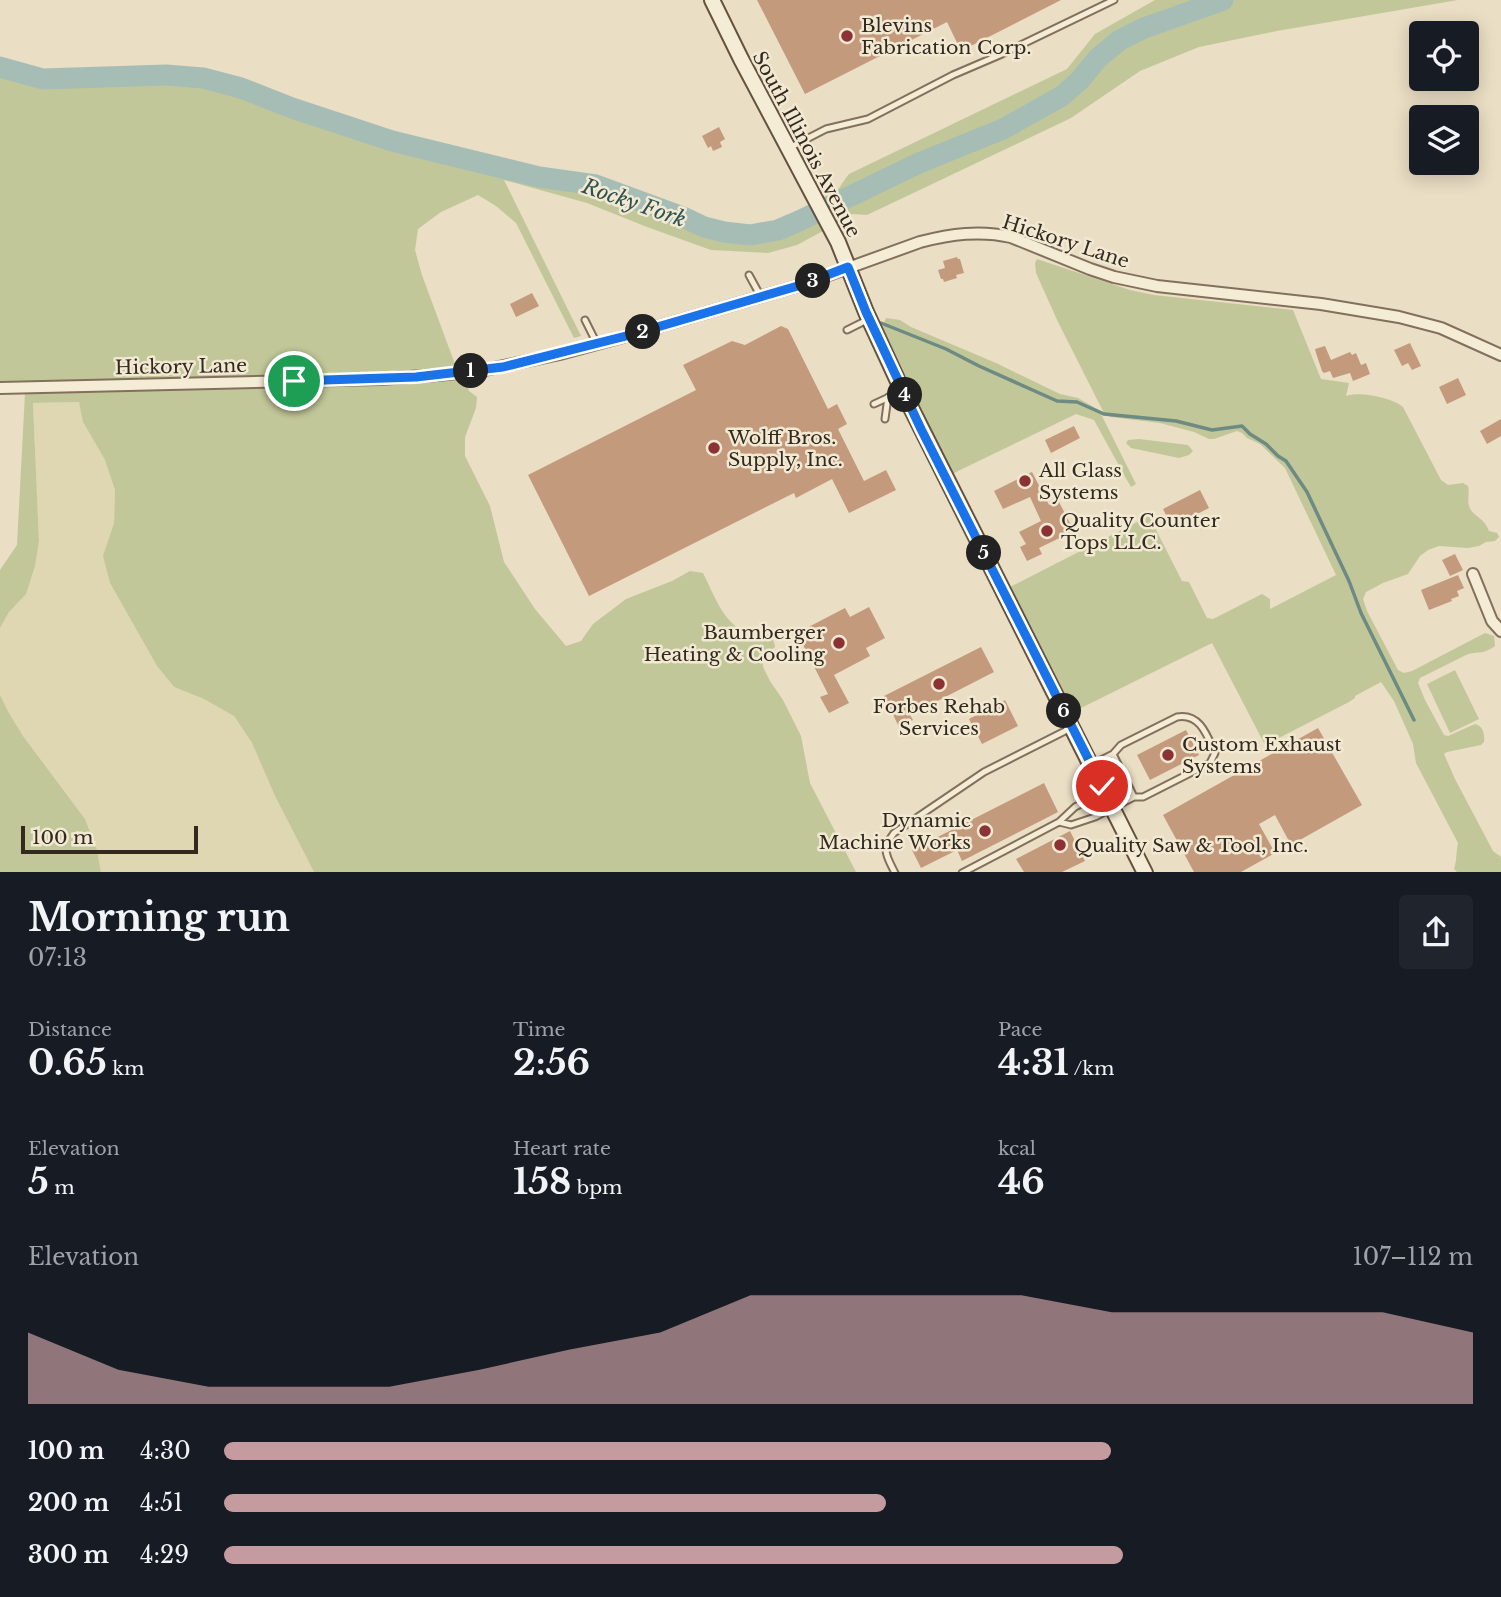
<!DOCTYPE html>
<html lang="en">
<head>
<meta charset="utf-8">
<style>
	:root { --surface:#171b24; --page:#20242c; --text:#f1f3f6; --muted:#9ea1a6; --accent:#c49c9f }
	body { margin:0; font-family:"Libre Baskerville",serif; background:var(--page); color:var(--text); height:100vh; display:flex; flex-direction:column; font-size:26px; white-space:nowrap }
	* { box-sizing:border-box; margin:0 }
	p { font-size:23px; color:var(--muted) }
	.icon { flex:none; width:38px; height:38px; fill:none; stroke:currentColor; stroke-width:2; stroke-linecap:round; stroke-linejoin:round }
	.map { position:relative; height:872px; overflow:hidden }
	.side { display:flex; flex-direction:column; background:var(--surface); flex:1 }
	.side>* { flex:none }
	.controls { position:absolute; left:1409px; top:21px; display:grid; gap:14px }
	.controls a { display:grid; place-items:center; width:70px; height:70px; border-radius:7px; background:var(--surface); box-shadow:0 4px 18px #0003; font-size:35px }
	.scale { position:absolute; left:21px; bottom:18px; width:177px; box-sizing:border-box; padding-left:7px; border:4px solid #34291f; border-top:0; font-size:19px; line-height:24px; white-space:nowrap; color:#34291f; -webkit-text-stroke:5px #f2e9d3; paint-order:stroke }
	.pin { position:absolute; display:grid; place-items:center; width:60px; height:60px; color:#fff; margin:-30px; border:4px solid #fff; border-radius:50%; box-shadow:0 2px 7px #0007 }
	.km { position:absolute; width:35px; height:35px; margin:-18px; border-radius:50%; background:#222; color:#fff; font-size:19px; line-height:35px; text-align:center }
	.round { display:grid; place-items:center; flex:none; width:74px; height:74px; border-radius:7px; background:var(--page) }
	.overview { display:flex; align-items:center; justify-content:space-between; height:119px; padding:0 28px }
	h1 { font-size:38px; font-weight:700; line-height:52px }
	.stats { display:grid; grid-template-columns:repeat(3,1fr); gap:10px; height:119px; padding:7px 28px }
	.stats div { display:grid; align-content:center }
	.stats b { font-size:35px; font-weight:700 }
	.stats small { font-size:19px; font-weight:400 }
	.stats p { font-size:19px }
	.chart { height:196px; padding:14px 28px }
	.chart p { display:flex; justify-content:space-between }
	.chart svg { width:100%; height:126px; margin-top:7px; fill:var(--accent); opacity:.7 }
	ul { padding:0 28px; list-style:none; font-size:23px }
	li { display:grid; grid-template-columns:112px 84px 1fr; align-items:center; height:52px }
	li i { height:18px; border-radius:9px; background:var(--accent) }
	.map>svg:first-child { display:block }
	.farmland { fill:#dfd7b2 }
	.green { fill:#c2c799 }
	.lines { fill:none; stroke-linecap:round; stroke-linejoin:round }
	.stream { stroke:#6d8a83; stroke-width:3.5 }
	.river { stroke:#a6bdb6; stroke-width:21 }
	.building { fill:#c49a7d }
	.lane-casing { stroke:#83705c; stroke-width:9 }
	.street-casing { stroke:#83705c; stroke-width:14 }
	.secondary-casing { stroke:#64523f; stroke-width:18 }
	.lane { stroke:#f5ecd6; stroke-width:5 }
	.street { stroke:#f5ecd6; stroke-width:10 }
	.secondary { stroke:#f5ecd6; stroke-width:14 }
	.route-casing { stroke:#fff; stroke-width:14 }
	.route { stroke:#1a73e8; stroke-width:9 }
	.poi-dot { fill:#8c3234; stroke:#f2e9d3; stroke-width:2.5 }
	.labels { text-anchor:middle; stroke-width:5; stroke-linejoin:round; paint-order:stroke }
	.poi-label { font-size:19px; fill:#34291f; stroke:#f2e9d3; text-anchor:start }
	.street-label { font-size:19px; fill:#34291f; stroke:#f2e9d3 }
	.water-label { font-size:21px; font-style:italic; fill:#2f5250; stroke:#f2e9d3 }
</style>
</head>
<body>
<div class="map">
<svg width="1501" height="873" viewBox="0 0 1501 873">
	<rect width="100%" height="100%" fill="#eadec4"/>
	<path class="farmland" d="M80 402 83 422 105 460 115 490 114 523 104 556 110 583 157 666 174 687 204 699 233 715 252 743 275 796 314 872H101L97 850 85 819 23 736 9 713 0 695V628L9 612 26 593 39 541 33 403Z"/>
	<path class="green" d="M1155 0H1458L1277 31 1199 47 1140 71 1071 118 867 215 852 214 836 223 824 200C839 193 839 186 849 174L1067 69 1095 34Z
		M0 67 43 79 166 75 203 78 241 88 292 108 392 141 539 177 596 185 683 217 704 227 724 232 750 235 778 230 815 214 823 231 797 245 768 253 711 250 647 227 587 203 504 180 581 336 574 338 516 223 496 206 478 195 441 212 418 229 415 250 422 275 456 367 412 371 367 373 0 383Z
		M1037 259 1130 290 1154 295 1293 310 1321 379 1349 383 1346 396C1359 391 1393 398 1403 407L1441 480 1448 485 1463 483 1468 486C1470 493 1467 500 1469 506 1472 516 1485 518 1489 531L1497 533 1499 537 1495 541 1486 542 1479 546 1468 548 1439 546 1428 550 1420 556 1408 574 1383 583 1366 592 1363 599 1367 611 1398 670 1404 673 1412 671 1485 633 1494 636 1495 646C1481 656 1478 650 1466 655L1420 678 1418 683 1425 700 1444 735 1448 736 1475 724C1483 726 1485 734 1484 742L1481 745 1447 752 1444 754 1455 779 1493 851 1501 857V872H1457L1454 869C1457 860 1456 852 1458 843L1416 763 1413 744 1394 701 1381 682 1355 696V698L1349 702 1265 745 1212 643 1071 713 1008 588 1149 516 1182 581 1189 582 1207 618 1213 619 1262 594 1270 599V609L1336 575 1285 468 1260 444 1247 438 1242 433 1237 431 1214 439H1209L1194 432 1160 423 1111 417 1105 415 1058 322 1036 273 1035 263Z
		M886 318 900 320 911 327 996 363 1060 394 1078 398 1099 410 1136 484 1131 487 1128 482 1094 420 1076 414 952 474 879 326 884 323Z
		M466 378 469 391 477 397 476 408 465 437V456L490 506 504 562 535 609 566 646 581 641 593 624 626 599 672 581 690 571 703 573C714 594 730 643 761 629 767 633 775 639 775 647L763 656V667L770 681 783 700 801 736 810 783 856 872H314L275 796 252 743 234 716 204 699 174 687 157 666 110 583 103 556 114 523 115 490 105 460 83 422 79 402 33 403 39 541 35 566 26 594 9 612 0 628V570L17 545 25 393 381 385 423 383Z
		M1139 439 1188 445 1193 451 1189 455 1179 458 1131 448 1126 443 1128 440Z
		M1455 670 1479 719 1450 733 1427 684Z
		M0 695 9 713 23 736 85 819 97 850 101 872H0Z"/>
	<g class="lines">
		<path class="stream" d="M881 323 946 349 979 366 1057 401 1077 402 1104 414
			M1104 414 1176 421 1212 430 1242 426 1250 434 1266 444 1278 456 1286 461 1307 492 1349 581 1361 613 1414 720"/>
		<path class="river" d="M0 67 43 79 166 75 203 78 241 88 292 108 392 141 539 177 596 185 683 217 704 227 724 232 750 235 778 230 799 221 919 163 1003 129 1062 96 1080 80 1098 58 1120 40 1144 28 1223 0"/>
	</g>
	<path class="building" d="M757 0H1061L961 51 947 22 805 94Z
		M719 127 725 139 720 142 722 147 713 151 711 146 708 148 702 136Z
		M957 257 958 259H960L964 273 956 275 957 278 944 282 943 279H941L938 270 945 268 943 261Z
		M532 293 539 306 516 317 510 304Z
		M781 326 788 329 828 409 837 404 847 424 838 429 864 481 886 470 896 490 849 513 832 479 796 498 794 493 589 596 528 475 696 390 683 365 732 341 745 345Z
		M1410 343 1421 366 1412 370 1408 363 1402 366 1394 350Z
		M1325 346 1331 360 1350 352 1352 355 1356 353 1361 365 1366 363 1370 374 1353 381 1350 373 1333 378 1330 371 1324 373 1322 371 1316 353 1315 349Z
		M1458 378 1466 395 1447 404 1439 387Z
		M1501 419V436L1487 444 1480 431Z
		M1074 426 1080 438 1051 453 1045 440Z
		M1032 472 1049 505 1058 500 1074 531 1039 548 1042 554 1027 561 1020 547 1026 544 1019 532 1041 521 1030 497 1003 509 994 491Z
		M1200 490 1209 508 1172 527 1163 509Z
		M1455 554 1463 570 1450 576 1442 560Z
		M1458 575 1464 588 1457 591 1459 596 1451 599 1452 601 1429 610 1421 590Z
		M869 607 885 638 866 648 870 656 834 675 849 703 829 713 820 697 828 694 797 633 845 608 850 617Z
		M981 647 994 672 910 715 913 720 899 727 884 696Z
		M1005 700 1018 726 982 744 969 719Z
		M1318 728 1362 805 1291 845 1275 815 1259 824 1275 853 1241 872H1194L1163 815Z
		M1186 730 1199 755 1150 780 1137 755Z
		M1044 783 1058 812 962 861 957 850 921 868 912 850Z
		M1070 831 1085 861 1062 872H1024L1016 859Z"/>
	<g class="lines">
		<defs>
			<path id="lane" d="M789 148 826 129 868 119 953 75 1002 54 1114 0
				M749 275 761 297
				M585 320 597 344
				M847 330 869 319
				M874 404 900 392
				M885 419 888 397
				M1113 754 1134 797
				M1059 822 1071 825 1095 817 1134 797H1143L1210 763 1215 753C1207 735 1200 713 1177 717L1121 745 1113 754 1093 764
				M895 873C886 855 881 850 894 833L984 772 1069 729
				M962 873 1059 822 1075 807 1102 793"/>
			<path id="street" d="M0 388 380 379 438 375 485 370 560 354 630 335 801 285 920 242C951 234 980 230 1011 237L1090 269 1114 277 1157 286 1321 304 1399 317 1441 328 1501 355
				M1473 574 1492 621 1501 631"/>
			<path id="secondary" d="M712 0 741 59 838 242 866 312 902 390 1145 873"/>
		</defs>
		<use href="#lane" class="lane-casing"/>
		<use href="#street" class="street-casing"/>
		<use href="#secondary" class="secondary-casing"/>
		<use href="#lane" class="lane"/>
		<use href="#street" class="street"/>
		<use href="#secondary" class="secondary"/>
	</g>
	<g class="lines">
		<defs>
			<path id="route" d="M294 381 416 377 503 367 630 335 801 285 848 267 866 312 921 429 1102 786"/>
		</defs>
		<use href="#route" class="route-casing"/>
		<use href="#route" class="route"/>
	</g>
	<g class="poi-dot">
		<circle cx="847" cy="36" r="7"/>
		<circle cx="714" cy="448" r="7"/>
		<circle cx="1025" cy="481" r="7"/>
		<circle cx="1047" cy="531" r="7"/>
		<circle cx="839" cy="643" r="7"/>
		<circle cx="939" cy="684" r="7"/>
		<circle cx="1168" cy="755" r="7"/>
		<circle cx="985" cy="831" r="7"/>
		<circle cx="1060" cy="845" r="7"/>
	</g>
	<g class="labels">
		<g class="poi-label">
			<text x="861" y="32">Blevins<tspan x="861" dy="22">Fabrication Corp.</tspan></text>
			<text x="728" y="444">Wolff Bros.<tspan x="728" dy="22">Supply, Inc.</tspan></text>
			<text x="1039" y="477">All Glass<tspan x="1039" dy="22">Systems</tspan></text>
			<text x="1061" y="527">Quality Counter<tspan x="1061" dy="22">Tops LLC.</tspan></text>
			<text x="825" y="639" text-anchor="end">Baumberger<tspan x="825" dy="22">Heating &amp; Cooling</tspan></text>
			<text x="939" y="713" text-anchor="middle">Forbes Rehab<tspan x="939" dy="22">Services</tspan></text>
			<text x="1182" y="751">Custom Exhaust<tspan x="1182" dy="22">Systems</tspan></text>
			<text x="971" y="827" text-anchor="end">Dynamic<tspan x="971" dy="22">Machine Works</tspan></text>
			<text x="1074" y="852">Quality Saw &amp; Tool, Inc.</text>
		</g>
		<g class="street-label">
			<text transform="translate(807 144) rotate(62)" y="7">South Illinois Avenue</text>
			<text transform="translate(1066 241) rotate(18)" y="7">Hickory Lane</text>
			<text transform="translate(181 366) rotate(-1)" y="7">Hickory Lane</text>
		</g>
		<g class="water-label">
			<text transform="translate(634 203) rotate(19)" y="7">Rocky Fork</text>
		</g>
	</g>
</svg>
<div class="controls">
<a><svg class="icon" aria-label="locate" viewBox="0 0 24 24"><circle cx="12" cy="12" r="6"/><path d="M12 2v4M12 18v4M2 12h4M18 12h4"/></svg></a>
<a><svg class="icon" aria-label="layers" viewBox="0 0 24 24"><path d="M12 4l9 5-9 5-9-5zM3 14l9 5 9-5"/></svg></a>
</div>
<div class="scale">100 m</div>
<div class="pin" style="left:294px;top:381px;background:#1e9e55"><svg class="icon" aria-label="arrive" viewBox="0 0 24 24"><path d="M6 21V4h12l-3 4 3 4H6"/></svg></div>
<div class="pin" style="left:1102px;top:786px;background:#d93025"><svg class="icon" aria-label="check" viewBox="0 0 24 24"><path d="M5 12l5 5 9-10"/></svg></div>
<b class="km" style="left:471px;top:371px">1</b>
<b class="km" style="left:643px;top:332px">2</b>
<b class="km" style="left:813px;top:281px">3</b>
<b class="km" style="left:905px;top:395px">4</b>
<b class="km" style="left:984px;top:553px">5</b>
<b class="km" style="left:1064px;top:711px">6</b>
</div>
<section class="side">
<div class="overview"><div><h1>Morning run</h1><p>07:13</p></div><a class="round"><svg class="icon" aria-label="share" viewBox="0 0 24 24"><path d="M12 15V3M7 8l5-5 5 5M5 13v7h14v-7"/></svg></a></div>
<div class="stats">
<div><p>Distance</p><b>0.65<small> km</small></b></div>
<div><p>Time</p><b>2:56</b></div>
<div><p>Pace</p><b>4:31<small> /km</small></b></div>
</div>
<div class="stats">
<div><p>Elevation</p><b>5<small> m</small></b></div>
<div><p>Heart rate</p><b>158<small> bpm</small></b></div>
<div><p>kcal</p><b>46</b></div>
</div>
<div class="chart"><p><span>Elevation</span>107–112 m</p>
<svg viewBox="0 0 160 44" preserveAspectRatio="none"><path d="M0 44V19L10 32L20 38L30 38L40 38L50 32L60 25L70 19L80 6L90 6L100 6L110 6L120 12L130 12L140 12L150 12L160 19V44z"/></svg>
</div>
<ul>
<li><b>100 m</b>4:30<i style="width:71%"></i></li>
<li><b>200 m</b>4:51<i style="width:53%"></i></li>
<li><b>300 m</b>4:29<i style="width:72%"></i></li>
</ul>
</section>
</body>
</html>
